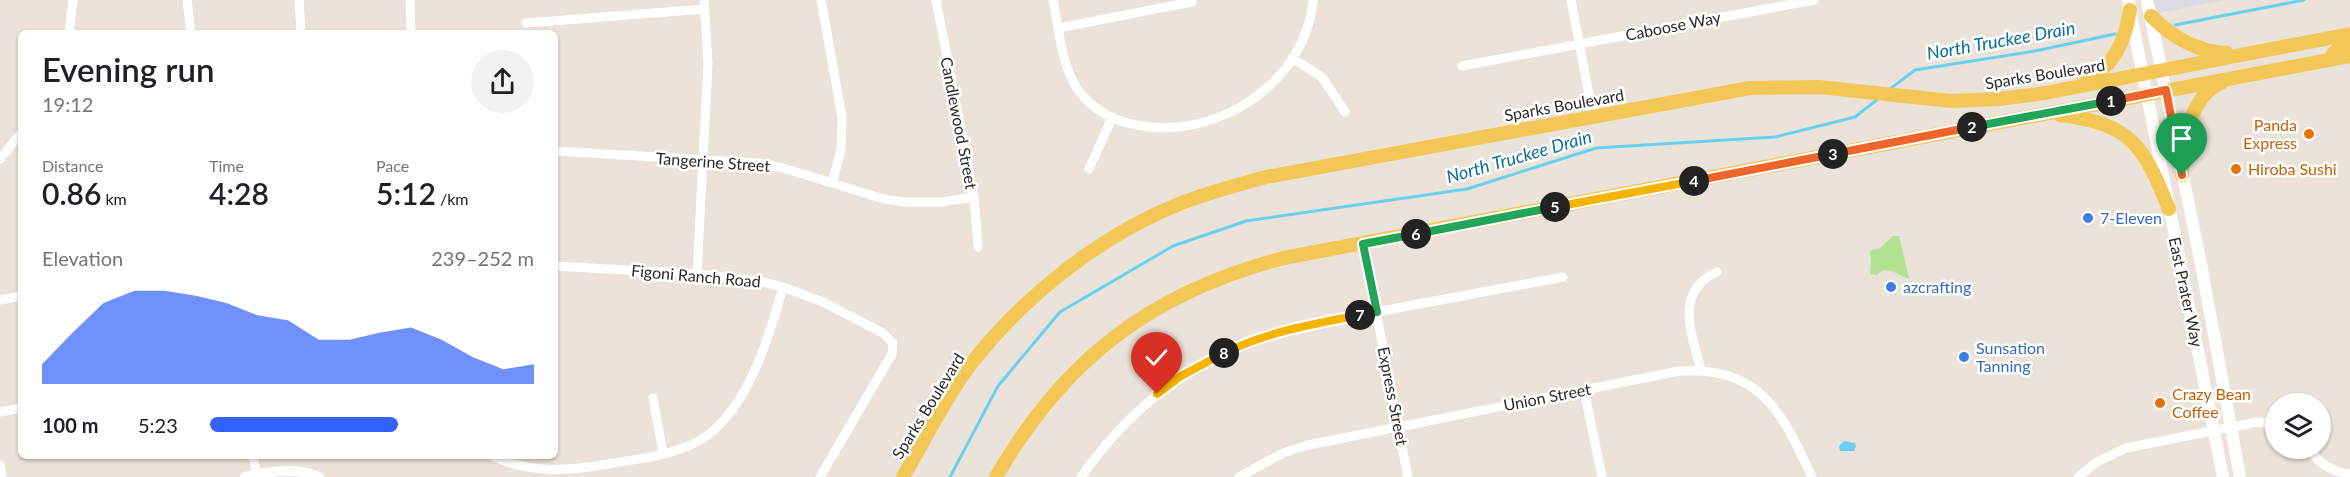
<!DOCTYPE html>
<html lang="en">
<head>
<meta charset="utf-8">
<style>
	:root { --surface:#fff; --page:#f2f2f2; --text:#202124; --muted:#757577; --accent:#3462fc }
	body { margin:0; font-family:Lato,sans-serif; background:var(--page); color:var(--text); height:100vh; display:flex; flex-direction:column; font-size:22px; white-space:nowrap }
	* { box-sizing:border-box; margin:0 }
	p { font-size:20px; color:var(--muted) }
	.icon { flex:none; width:33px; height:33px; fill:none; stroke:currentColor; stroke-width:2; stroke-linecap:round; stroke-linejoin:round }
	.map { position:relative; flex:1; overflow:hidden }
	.side { position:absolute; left:18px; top:30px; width:540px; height:429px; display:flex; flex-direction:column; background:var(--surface); border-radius:9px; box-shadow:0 2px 4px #0004 }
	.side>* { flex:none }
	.tools { position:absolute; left:2265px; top:393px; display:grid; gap:12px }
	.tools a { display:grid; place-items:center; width:66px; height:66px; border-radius:50%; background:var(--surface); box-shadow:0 2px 4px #0004; font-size:30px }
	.pin { position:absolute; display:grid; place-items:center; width:51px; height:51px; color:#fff; margin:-62px -26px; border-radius:50% 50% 50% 0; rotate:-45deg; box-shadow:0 0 6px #0007 }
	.pin .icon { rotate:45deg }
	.km { position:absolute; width:30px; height:30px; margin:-15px; border-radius:50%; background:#222; color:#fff; font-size:16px; line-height:30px; text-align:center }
	.round { display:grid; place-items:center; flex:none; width:63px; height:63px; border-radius:32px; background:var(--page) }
	.summary { display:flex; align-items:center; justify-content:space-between; height:102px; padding:0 24px }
	h1 { font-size:33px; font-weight:600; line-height:45px }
	.stats { display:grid; grid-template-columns:repeat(3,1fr); gap:9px; height:102px; padding:6px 24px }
	.stats div { display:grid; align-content:center }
	.stats b { font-size:30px; font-weight:600 }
	.stats small { font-size:16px; font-weight:400 }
	.stats p { font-size:16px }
	.chart { height:168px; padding:12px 24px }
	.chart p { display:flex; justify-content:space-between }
	.chart svg { width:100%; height:108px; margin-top:6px; fill:var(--accent); opacity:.7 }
	ul { padding:0 24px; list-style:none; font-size:20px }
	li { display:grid; grid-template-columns:96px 72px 1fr; align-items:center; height:45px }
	li i { height:15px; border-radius:8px; background:var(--accent) }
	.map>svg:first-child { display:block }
	.industrial { fill:#dcdae3 }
	.green { fill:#b2e393 }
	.water { fill:#69d1f0 }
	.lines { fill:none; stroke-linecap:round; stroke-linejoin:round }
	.stream { stroke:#69d1f0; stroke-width:3 }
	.minor { stroke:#fff; stroke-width:9 }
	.tertiary { stroke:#fff; stroke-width:10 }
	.secondary { stroke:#fff; stroke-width:12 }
	.primary { stroke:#f2c756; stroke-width:14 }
	.split-1-casing { stroke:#fff; stroke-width:12 }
	.split-2-casing { stroke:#fff; stroke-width:12 }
	.split-3-casing { stroke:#fff; stroke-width:12 }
	.split-4-casing { stroke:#fff; stroke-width:12 }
	.split-5-casing { stroke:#fff; stroke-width:12 }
	.split-6-casing { stroke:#fff; stroke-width:12 }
	.split-7-casing { stroke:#fff; stroke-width:12 }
	.split-8-casing { stroke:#fff; stroke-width:12 }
	.split-9-casing { stroke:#fff; stroke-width:12 }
	.split-1 { stroke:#f0652b; stroke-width:8 }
	.split-2 { stroke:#22a559; stroke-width:8 }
	.split-3 { stroke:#f0652b; stroke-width:8 }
	.split-4 { stroke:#f0652b; stroke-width:8 }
	.split-5 { stroke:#f5b400; stroke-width:8 }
	.split-6 { stroke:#22a559; stroke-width:8 }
	.split-7 { stroke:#22a559; stroke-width:8 }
	.split-8 { stroke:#f5b400; stroke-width:8 }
	.split-9 { stroke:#f5b400; stroke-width:8 }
	.food-dot { fill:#e8710a; stroke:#fff; stroke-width:2 }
	.shop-dot { fill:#3f7fe0; stroke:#fff; stroke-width:2 }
	.labels { text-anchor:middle; stroke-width:5; stroke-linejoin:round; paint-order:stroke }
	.street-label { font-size:16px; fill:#282828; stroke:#fff }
	.food-label { font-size:16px; fill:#c56008; stroke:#fff; text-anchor:start }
	.shop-label { font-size:16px; fill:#366cbe; stroke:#fff; text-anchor:start }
	.water-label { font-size:18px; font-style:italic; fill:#0b6e98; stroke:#fff }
</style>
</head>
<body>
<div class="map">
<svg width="2350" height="477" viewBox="0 0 2350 477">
	<rect width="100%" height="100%" fill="#ebe2d9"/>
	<path class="industrial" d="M2154 0H2224L2158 13Z"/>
	<path class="green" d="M1893 236H1899L1909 279C1897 275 1887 264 1877 275L1870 274 1871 258 1869 251 1880 248Z"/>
	<path class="water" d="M1844 441 1855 443 1856 446 1854 451H1840L1839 446Z"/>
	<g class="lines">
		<path class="stream" d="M2175 25 2304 0
			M1890 89 1915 70 2035 51 2115 34
			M950 477 998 386 1060 312 1173 246 1246 221 1467 189 1596 148 1775 137 1855 117 1878 99"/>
		<path class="minor" d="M187 0 191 33
			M299 0 301 33
			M410 0 411 33
			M821 0 842 117 841 150 832 183
			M936 0 974 197 978 247
			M1053 0C1059 30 1061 66 1079 91 1093 110 1114 121 1137 125 1216 141 1306 83 1313 0
			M1571 0 1593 116
			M526 23 705 9
			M1058 28 1192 2
			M69 33 73 0
			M1292 58 1322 77 1345 112
			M1462 66 1814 0
			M555 151 758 163 783 168 884 199 904 202H942L974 197
			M0 159 21 133
			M1089 169 1112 118
			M1363 244 1408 477
			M555 266 697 274 759 281 783 287 823 302 883 333 893 343
			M697 274 708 63 704 0
			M0 300 21 296
			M1701 370C1692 334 1673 292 1717 272
			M1584 390 1602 477
			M653 398 663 453
			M0 412 21 408
			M2308 448C2318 463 2333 472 2350 474
			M253 456 257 477
			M492 456C530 474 568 471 608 464 636 459 667 456 693 444 745 420 769 338 783 287
			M0 465 2 477
			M820 477 892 354 893 343
			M1081 477C1127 412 1186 363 1262 337 1302 323 1346 318 1387 310 1446 299 1504 288 1563 277
			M1239 477 1283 453 1308 445 1679 371C1761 366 1782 413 1812 477
			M2078 477 2097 462 2126 448 2257 422 2276 424"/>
		<path class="tertiary" d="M245 477C271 472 293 466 319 477"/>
		<path class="secondary" d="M2128 0 2223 477
			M2147 0 2201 264 2240 477"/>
		<path class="primary" d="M2151 16C2172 37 2196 52 2227 53
			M2330 60C2334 49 2340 48 2350 45
			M2086 82C2114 65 2125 42 2130 10
			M2060 115C2132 124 2143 145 2169 209
			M2182 175C2183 143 2189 97 2221 83
			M903 477C926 438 946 396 974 360 1027 294 1100 236 1179 204 1207 193 1236 185 1266 177L1750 88 1819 87 1951 101 1999 99 2045 93 2350 34
			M996 477C1064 359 1152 292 1284 258L2350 56"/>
	</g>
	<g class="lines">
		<defs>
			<path id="split-1" d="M2111 101 2166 90 2182 175"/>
			<path id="split-2" d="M1972 127 2111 101"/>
			<path id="split-3" d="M1833 154 1972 127"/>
			<path id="split-4" d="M1694 181 1833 154"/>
			<path id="split-5" d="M1555 207 1694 181"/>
			<path id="split-6" d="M1416 234 1555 207"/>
			<path id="split-7" d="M1360 315 1377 312 1363 244 1416 234"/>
			<path id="split-8" d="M1224 353C1267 332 1313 324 1360 315"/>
			<path id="split-9" d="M1157 394 1181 376 1224 353"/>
		</defs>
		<use href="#split-1" class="split-1-casing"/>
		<use href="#split-2" class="split-2-casing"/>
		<use href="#split-3" class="split-3-casing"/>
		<use href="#split-4" class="split-4-casing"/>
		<use href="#split-5" class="split-5-casing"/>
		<use href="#split-6" class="split-6-casing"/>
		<use href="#split-7" class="split-7-casing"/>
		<use href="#split-8" class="split-8-casing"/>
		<use href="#split-9" class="split-9-casing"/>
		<use href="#split-1" class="split-1"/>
		<use href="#split-2" class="split-2"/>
		<use href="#split-3" class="split-3"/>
		<use href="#split-4" class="split-4"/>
		<use href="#split-5" class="split-5"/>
		<use href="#split-6" class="split-6"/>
		<use href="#split-7" class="split-7"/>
		<use href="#split-8" class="split-8"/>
		<use href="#split-9" class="split-9"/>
	</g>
	<g class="food-dot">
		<circle cx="2309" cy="134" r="6"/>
		<circle cx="2236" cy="169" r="6"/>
		<circle cx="2160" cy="403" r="6"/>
	</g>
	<g class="shop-dot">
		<circle cx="2088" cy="218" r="6"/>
		<circle cx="1891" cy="287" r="6"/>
		<circle cx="1964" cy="357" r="6"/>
	</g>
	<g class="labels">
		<g class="street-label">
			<text transform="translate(1673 26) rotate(-11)" y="6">Caboose Way</text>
			<text transform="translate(2045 74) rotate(-9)" y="6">Sparks Boulevard</text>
			<text transform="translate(1564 105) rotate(-10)" y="6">Sparks Boulevard</text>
			<text transform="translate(959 123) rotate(79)" y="6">Candlewood Street</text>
			<text transform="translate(713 162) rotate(4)" y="6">Tangerine Street</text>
			<text transform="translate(696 276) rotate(5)" y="6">Figoni Ranch Road</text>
			<text transform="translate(2186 292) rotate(78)" y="6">East Prater Way</text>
			<text transform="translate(1393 396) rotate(79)" y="6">Express Street</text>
			<text transform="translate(1547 397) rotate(-11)" y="6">Union Street</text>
			<text transform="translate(928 406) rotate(-58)" y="6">Sparks Boulevard</text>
		</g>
		<g class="food-label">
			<text x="2297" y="131" text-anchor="end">Panda<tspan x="2297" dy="18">Express</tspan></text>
			<text x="2248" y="175">Hiroba Sushi</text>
			<text x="2172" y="400">Crazy Bean<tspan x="2172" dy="18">Coffee</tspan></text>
		</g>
		<g class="shop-label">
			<text x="2100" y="224">7-Eleven</text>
			<text x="1903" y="293">azcrafting</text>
			<text x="1976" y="354">Sunsation<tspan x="1976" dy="18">Tanning</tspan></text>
		</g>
		<g class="water-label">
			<text transform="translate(2001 41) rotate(-10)" y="6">North Truckee Drain</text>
			<text transform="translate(1519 157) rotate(-16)" y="6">North Truckee Drain</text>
		</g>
	</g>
</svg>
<div class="tools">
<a><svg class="icon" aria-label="layers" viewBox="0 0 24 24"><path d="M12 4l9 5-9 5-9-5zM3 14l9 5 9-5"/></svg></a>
</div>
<div class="pin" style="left:2182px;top:175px;background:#1e9e55"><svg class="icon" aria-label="arrive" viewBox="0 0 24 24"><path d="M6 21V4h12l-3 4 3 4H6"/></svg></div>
<div class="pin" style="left:1157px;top:394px;background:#d93025"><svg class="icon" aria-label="check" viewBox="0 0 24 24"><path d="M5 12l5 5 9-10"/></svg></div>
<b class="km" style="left:2111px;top:101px">1</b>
<b class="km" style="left:1972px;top:127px">2</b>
<b class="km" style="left:1833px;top:154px">3</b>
<b class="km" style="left:1694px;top:181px">4</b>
<b class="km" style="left:1555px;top:207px">5</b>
<b class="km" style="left:1416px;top:234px">6</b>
<b class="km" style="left:1360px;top:315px">7</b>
<b class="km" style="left:1224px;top:353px">8</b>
<section class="side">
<div class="summary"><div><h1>Evening run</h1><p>19:12</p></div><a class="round"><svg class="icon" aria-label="share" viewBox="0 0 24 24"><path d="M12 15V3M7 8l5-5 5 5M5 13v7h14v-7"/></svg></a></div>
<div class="stats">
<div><p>Distance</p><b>0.86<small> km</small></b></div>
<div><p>Time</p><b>4:28</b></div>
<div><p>Pace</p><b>5:12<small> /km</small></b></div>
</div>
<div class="chart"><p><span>Elevation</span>239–252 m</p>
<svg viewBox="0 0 160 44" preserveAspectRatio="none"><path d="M0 44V36L10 23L20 11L30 6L40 6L50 8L60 11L70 16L80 18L90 26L100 26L110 23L120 21L130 26L140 33L150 38L160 36V44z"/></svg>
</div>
<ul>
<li><b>100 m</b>5:23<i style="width:58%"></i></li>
</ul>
</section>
</div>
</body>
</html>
